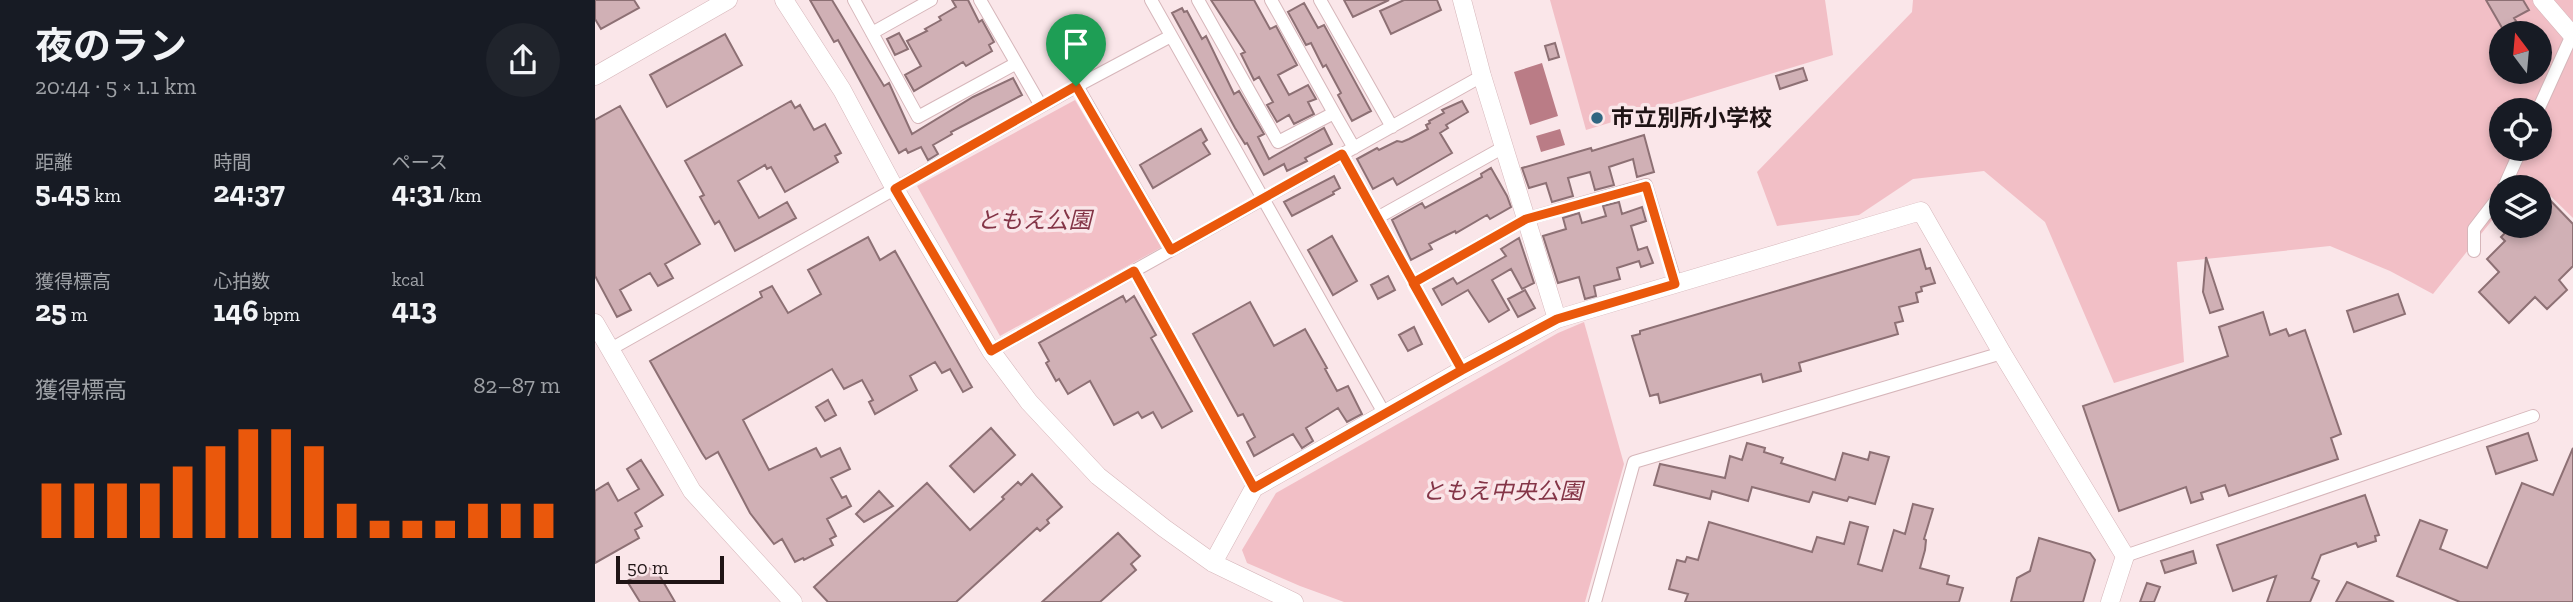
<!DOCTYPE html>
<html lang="ja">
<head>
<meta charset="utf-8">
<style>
	:root { --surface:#171b24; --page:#20242c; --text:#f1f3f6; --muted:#9ea1a6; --accent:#ea580c }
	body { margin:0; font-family:"Zilla Slab","Noto Sans JP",serif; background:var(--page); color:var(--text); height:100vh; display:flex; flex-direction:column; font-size:26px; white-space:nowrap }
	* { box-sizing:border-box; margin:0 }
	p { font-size:23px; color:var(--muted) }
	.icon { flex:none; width:38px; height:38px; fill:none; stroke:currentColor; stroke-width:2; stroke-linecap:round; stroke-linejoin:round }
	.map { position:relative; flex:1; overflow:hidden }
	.side { display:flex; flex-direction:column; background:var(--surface); width:595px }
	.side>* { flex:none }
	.needle { width:46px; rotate:344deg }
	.fabs { position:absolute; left:1894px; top:21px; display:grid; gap:14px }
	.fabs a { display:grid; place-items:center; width:63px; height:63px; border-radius:50%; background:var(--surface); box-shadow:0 4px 10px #0003; font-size:35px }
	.scale { position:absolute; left:21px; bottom:18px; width:108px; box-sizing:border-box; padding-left:7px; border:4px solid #1f1415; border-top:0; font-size:19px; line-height:24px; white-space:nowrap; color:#1f1415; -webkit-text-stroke:5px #fae6e9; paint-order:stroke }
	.pin { position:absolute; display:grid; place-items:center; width:60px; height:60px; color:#fff; margin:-72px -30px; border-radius:50% 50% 50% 0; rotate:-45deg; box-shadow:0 0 7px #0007 }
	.pin .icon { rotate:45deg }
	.round { display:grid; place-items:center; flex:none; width:74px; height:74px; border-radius:37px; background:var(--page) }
	.headline { display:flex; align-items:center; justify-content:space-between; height:119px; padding:0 35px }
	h1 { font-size:38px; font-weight:700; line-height:52px }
	.figures { display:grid; grid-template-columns:repeat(3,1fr); gap:10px; height:119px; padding:7px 35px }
	.figures div { display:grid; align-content:center }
	.figures b { font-size:30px; font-weight:700 }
	.figures small { font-size:19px; font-weight:400 }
	.figures p { font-size:19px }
	.chart { height:196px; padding:14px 35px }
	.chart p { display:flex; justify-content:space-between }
	.chart svg { width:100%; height:126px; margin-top:7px; stroke:var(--accent); stroke-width:6 }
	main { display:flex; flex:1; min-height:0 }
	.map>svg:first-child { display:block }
	.green { fill:#f2bfc6; fill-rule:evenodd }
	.water { fill:#ba7c86 }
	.building { fill:#d0b0b5; stroke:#8d7074; stroke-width:2 }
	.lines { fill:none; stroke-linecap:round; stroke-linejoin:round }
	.street-casing { stroke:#d6b6ba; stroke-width:14 }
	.secondary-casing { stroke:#d6b6ba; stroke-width:19 }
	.street { stroke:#fff; stroke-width:12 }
	.secondary { stroke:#fff; stroke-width:18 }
	.route-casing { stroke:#fff; stroke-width:14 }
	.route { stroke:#ea580c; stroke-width:9 }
	.poi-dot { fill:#306681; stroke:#fae6e9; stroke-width:2.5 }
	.labels { text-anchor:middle; stroke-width:7; stroke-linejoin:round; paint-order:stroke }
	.poi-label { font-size:23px; font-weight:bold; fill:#1f1415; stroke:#fae6e9; text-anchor:start }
	.park-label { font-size:23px; font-style:italic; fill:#843547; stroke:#fae6e9 }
</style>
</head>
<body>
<main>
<section class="side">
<div class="headline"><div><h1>夜のラン</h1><p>20:44 · 5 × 1.1 km</p></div><a class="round"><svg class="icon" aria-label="share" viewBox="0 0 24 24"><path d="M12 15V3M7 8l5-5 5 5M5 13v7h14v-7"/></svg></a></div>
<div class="figures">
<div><p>距離</p><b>5.45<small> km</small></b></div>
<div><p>時間</p><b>24:37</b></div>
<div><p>ペース</p><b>4:31<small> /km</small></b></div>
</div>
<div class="figures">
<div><p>獲得標高</p><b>25<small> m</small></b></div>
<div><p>心拍数</p><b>146<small> bpm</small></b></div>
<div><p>kcal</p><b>413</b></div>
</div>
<div class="chart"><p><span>獲得標高</span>82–87 m</p>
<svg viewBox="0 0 160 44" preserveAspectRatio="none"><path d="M5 44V25M15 44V25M25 44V25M35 44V25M45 44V19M55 44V12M65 44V6M75 44V6M85 44V12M95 44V32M105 44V38M115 44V38M125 44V38M135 44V32M145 44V32M155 44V32"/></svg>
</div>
</section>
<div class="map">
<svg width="1978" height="602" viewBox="0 0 1978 602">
	<rect width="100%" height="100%" fill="#fae6e9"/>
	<path class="green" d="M955 0H1230L1238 55 991 130Z
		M1318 0H1978V218L1934 175 1924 187H1906V209L1838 294 1795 271 1735 246 1582 262 1589 362 1519 383 1450 222 1389 171 1318 179 1264 215 1182 226 1162 172 1317 12ZM1906 33H1944V72H1906ZM1906 110H1944V149H1906Z
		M480 100 567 247 405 336 322 186Z
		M989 322 1029 464 990 602H749L705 586 652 563 647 550 681 493 963 333Z"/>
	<path class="water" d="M947 63 963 116 935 125 919 72Z
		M965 129 970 145 946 152 941 136Z"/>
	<path class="building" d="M0 0H39L44 8 6 29 0 19Z
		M215 0H237L289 86 294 83 317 134 378 97 418 78 427 95 356 132 357 134 338 145 343 154 333 160 326 147 313 153 311 149 304 153 243 40 239 42Z
		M357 0H373L384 22 387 20 399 42 394 45 397 51 371 66 368 62 319 91 310 75 326 66 312 41 332 31 330 29 346 20 344 17 361 7Z
		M616 0H659L675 29 681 26 702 65 683 75 694 95 713 85 721 99 713 102 719 114 699 124 694 115 682 122 672 105 678 102 664 77 659 80 646 54 650 52Z
		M749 0H794L758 17Z
		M809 0H842L846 10 796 34 785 11Z
		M1891 0H1928L1934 10 1919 18 1929 33H1910Z
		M709 3 723 28 729 25 776 111 757 121 743 95 746 93 731 65 728 67 716 43 711 45 693 12Z
		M587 8 589 12 592 11 607 39 611 36 639 94 644 91 669 134 663 137 674 159 729 128 737 144 710 158 712 161 692 171 689 164 669 175 652 143 650 144 640 128 577 13Z
		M304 33 313 49 300 55 292 39Z
		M130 34 147 65 72 107 55 75Z
		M960 43 964 57 954 60 950 46Z
		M1208 68 1212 80 1185 89 1181 76Z
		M196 101 200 108 205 105 219 130 230 124 246 153 240 156 243 162 190 192 176 167 172 169 170 165 143 181 164 218 192 202 201 218 140 251 124 221 120 224 105 197 109 195 90 161Z
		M867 101 873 112 851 125 853 128 845 133 857 153 802 185 798 178 778 189 762 159 782 148 784 150 802 141 807 142 814 139 833 129 831 125 835 123 834 121 849 113 847 110Z
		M25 106 105 244 70 264 78 278 63 286 55 273 25 290 36 310 22 317 0 276V120Z
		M606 129 612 140 608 143 615 154 558 188 545 165Z
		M1049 135 1059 172 1042 177 1038 159 1014 167 1019 185 1000 190 995 172 973 178 978 196 957 202 951 183 934 188 927 168 996 148 997 151Z
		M896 168 912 196 916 207 895 219 892 215 861 233 860 231 834 244 837 249 816 260 797 220 827 203 830 208 887 177 886 174Z
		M739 176 745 188 738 192 739 194 697 216 689 202Z
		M1951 196 1978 224V266L1964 280 1972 290 1952 309 1940 297 1914 323 1884 292 1904 272 1892 259 1910 241 1906 237 1917 226H1944V203Z
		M1024 202 1027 214 1047 207 1051 221 1036 226 1043 250 1052 247 1058 263 1046 267 1044 261 1022 268 1025 279 999 286 1001 296 990 299 984 277 963 283 948 236 971 229 968 218 984 213 987 223 1011 216 1008 206Z
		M737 236 762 281 738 295 713 250Z
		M273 237 285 260 300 251 377 387 368 392 355 369 347 373 340 362 315 376 322 390 280 414 274 402 278 400 267 380 249 389 237 369 148 420 174 470 221 448 226 457 245 448 255 469 236 478 247 498 251 496 256 506 232 519 241 536 235 539 238 545 209 560 208 558 200 562 187 539 179 544 155 513 123 452 111 459 107 453 55 361 167 297 165 292 177 286 193 313 226 294 213 270Z
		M924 238 939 283 927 289 916 269 897 280 914 310 894 322 873 290 847 305 838 289 858 278 862 284 911 256 906 249Z
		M1325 249 1331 269 1335 268 1340 283 1326 287 1327 291 1321 293 1323 302 1304 307 1308 321 1300 323 1303 334 1204 363 1206 371 1168 382 1166 374 1065 403 1063 394 1055 396 1037 336 1045 334V331Z
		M1611 257 1628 309 1615 313 1608 292Z
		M793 276 800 290 783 299 776 285Z
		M930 290 940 308 923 317 913 299Z
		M1803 294 1810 314 1759 332 1752 311Z
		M528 296 531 302 539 296 561 335 556 338 597 411 567 428 558 412 547 418 543 412 519 425 495 381 473 394 464 379 461 381 451 363 454 361 444 343Z
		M655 302 679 346 710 329 732 368 730 369 742 391 753 386 767 414 752 422 743 408 711 428 718 441 707 448 698 434 659 456 652 442 660 437 648 414 643 416 598 334Z
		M1668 312 1675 335 1691 329 1694 336 1710 330 1746 434 1736 438 1743 459 1634 496 1630 485 1606 493 1608 499 1596 503 1591 487 1524 511 1488 406 1633 356 1624 327Z
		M819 327 827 344 813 351 804 335Z
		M233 400 241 415 230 421 221 407Z
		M396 428 420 455 379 492 355 466Z
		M1933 433 1942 460 1901 474 1892 447Z
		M1152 443 1170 448 1169 452 1188 458 1186 463 1240 480 1248 453 1273 460 1275 452 1294 457 1280 504 1254 497 1252 501 1218 492 1214 502 1157 487 1153 501 1117 491 1115 499 1059 485 1065 464 1130 478 1135 456 1147 460Z
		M1978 448V602H1865L1802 576 1825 520 1852 530 1845 549 1892 568 1927 483 1958 495Z
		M46 460 68 495 40 513 47 526 40 530 44 538 0 563V491L13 483 23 501 44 489 32 469Z
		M437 474 467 507 452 520 454 523 445 531 442 528 361 602H233L219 587 332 483 375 530 409 499 407 497 423 482 426 485Z
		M284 491 298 506 269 522 261 514Z
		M1770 495 1784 535 1780 536 1781 541 1763 547 1761 543 1726 555 1717 578 1724 581 1715 602H1672L1681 576 1638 591 1622 545Z
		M1318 504 1338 509 1329 539 1331 540 1330 550 1325 568 1354 576 1352 584 1368 588 1364 602H1090L1093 594 1074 589 1082 560 1090 562 1092 557 1103 560 1114 522 1217 552 1222 537 1249 544 1255 522 1273 527 1263 564 1287 571 1299 530 1310 534Z
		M523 533 545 556 536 564 541 570 505 602H447Z
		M1444 538 1495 553 1500 560 1488 602H1416L1422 578 1435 571Z
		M1598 551 1601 563 1570 573 1566 561Z
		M59 566 80 602H45L32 581Z
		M1752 582 1799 602H1741Z
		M1552 583 1565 587 1559 602H1545Z"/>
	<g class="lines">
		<defs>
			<path id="street" d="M259 0 323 117 420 64
				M385 0 446 106
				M556 0 789 413
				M603 0 683 142 739 113 759 148
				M676 0 739 113
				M725 0 797 127
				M277 33 336 0
				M482 86 576 250
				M1943 110 1977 35
				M747 154 867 370
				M1909 187 1926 149
				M782 218 909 147
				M1879 251V229L1906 194
				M539 271 659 488
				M818 283 931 219 1051 185 1081 284
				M14 350 482 86 576 36
				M396 351 887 76
				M1530 556 1938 416
				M1000 602 1039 462 1407 353"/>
			<path id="secondary" d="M189 0 247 90 300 189 396 351 434 402 503 476 569 528 618 563 699 602
				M867 0 887 76 962 319
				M1947 0 1978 36
				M0 76 133 0
				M0 323 97 491 198 602
				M618 563 659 488 867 370 962 319 1326 211 1407 353 1530 556 1515 602"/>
		</defs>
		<use href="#street" class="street-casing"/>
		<use href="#secondary" class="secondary-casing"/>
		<use href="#street" class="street"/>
		<use href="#secondary" class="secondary"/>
	</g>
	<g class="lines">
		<defs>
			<path id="route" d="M481 86 576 250 747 154 867 370 962 319 1080 284 1051 186 931 219 818 283 867 370 659 488 539 271 396 351 300 189 481 86"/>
		</defs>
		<use href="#route" class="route-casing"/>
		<use href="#route" class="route"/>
	</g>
	<circle class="poi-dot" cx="1002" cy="118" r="7"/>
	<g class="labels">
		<g class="poi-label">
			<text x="1016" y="126">市立別所小学校</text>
		</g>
		<g class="park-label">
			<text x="439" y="228">ともえ公園</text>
			<text x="907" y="499">ともえ中央公園</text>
		</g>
	</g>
</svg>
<div class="fabs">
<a><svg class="needle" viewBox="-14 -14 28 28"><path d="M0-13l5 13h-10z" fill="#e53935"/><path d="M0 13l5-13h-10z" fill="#9ea1a6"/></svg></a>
<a><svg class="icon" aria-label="locate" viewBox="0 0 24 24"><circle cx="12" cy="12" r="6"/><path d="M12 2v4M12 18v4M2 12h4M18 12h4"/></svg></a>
<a><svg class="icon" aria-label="layers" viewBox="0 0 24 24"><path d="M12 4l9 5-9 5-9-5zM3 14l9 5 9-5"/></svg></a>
</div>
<div class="scale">50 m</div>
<div class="pin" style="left:481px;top:86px;background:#1e9e55"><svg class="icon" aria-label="arrive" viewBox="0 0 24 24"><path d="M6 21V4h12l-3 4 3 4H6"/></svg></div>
</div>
</main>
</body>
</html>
